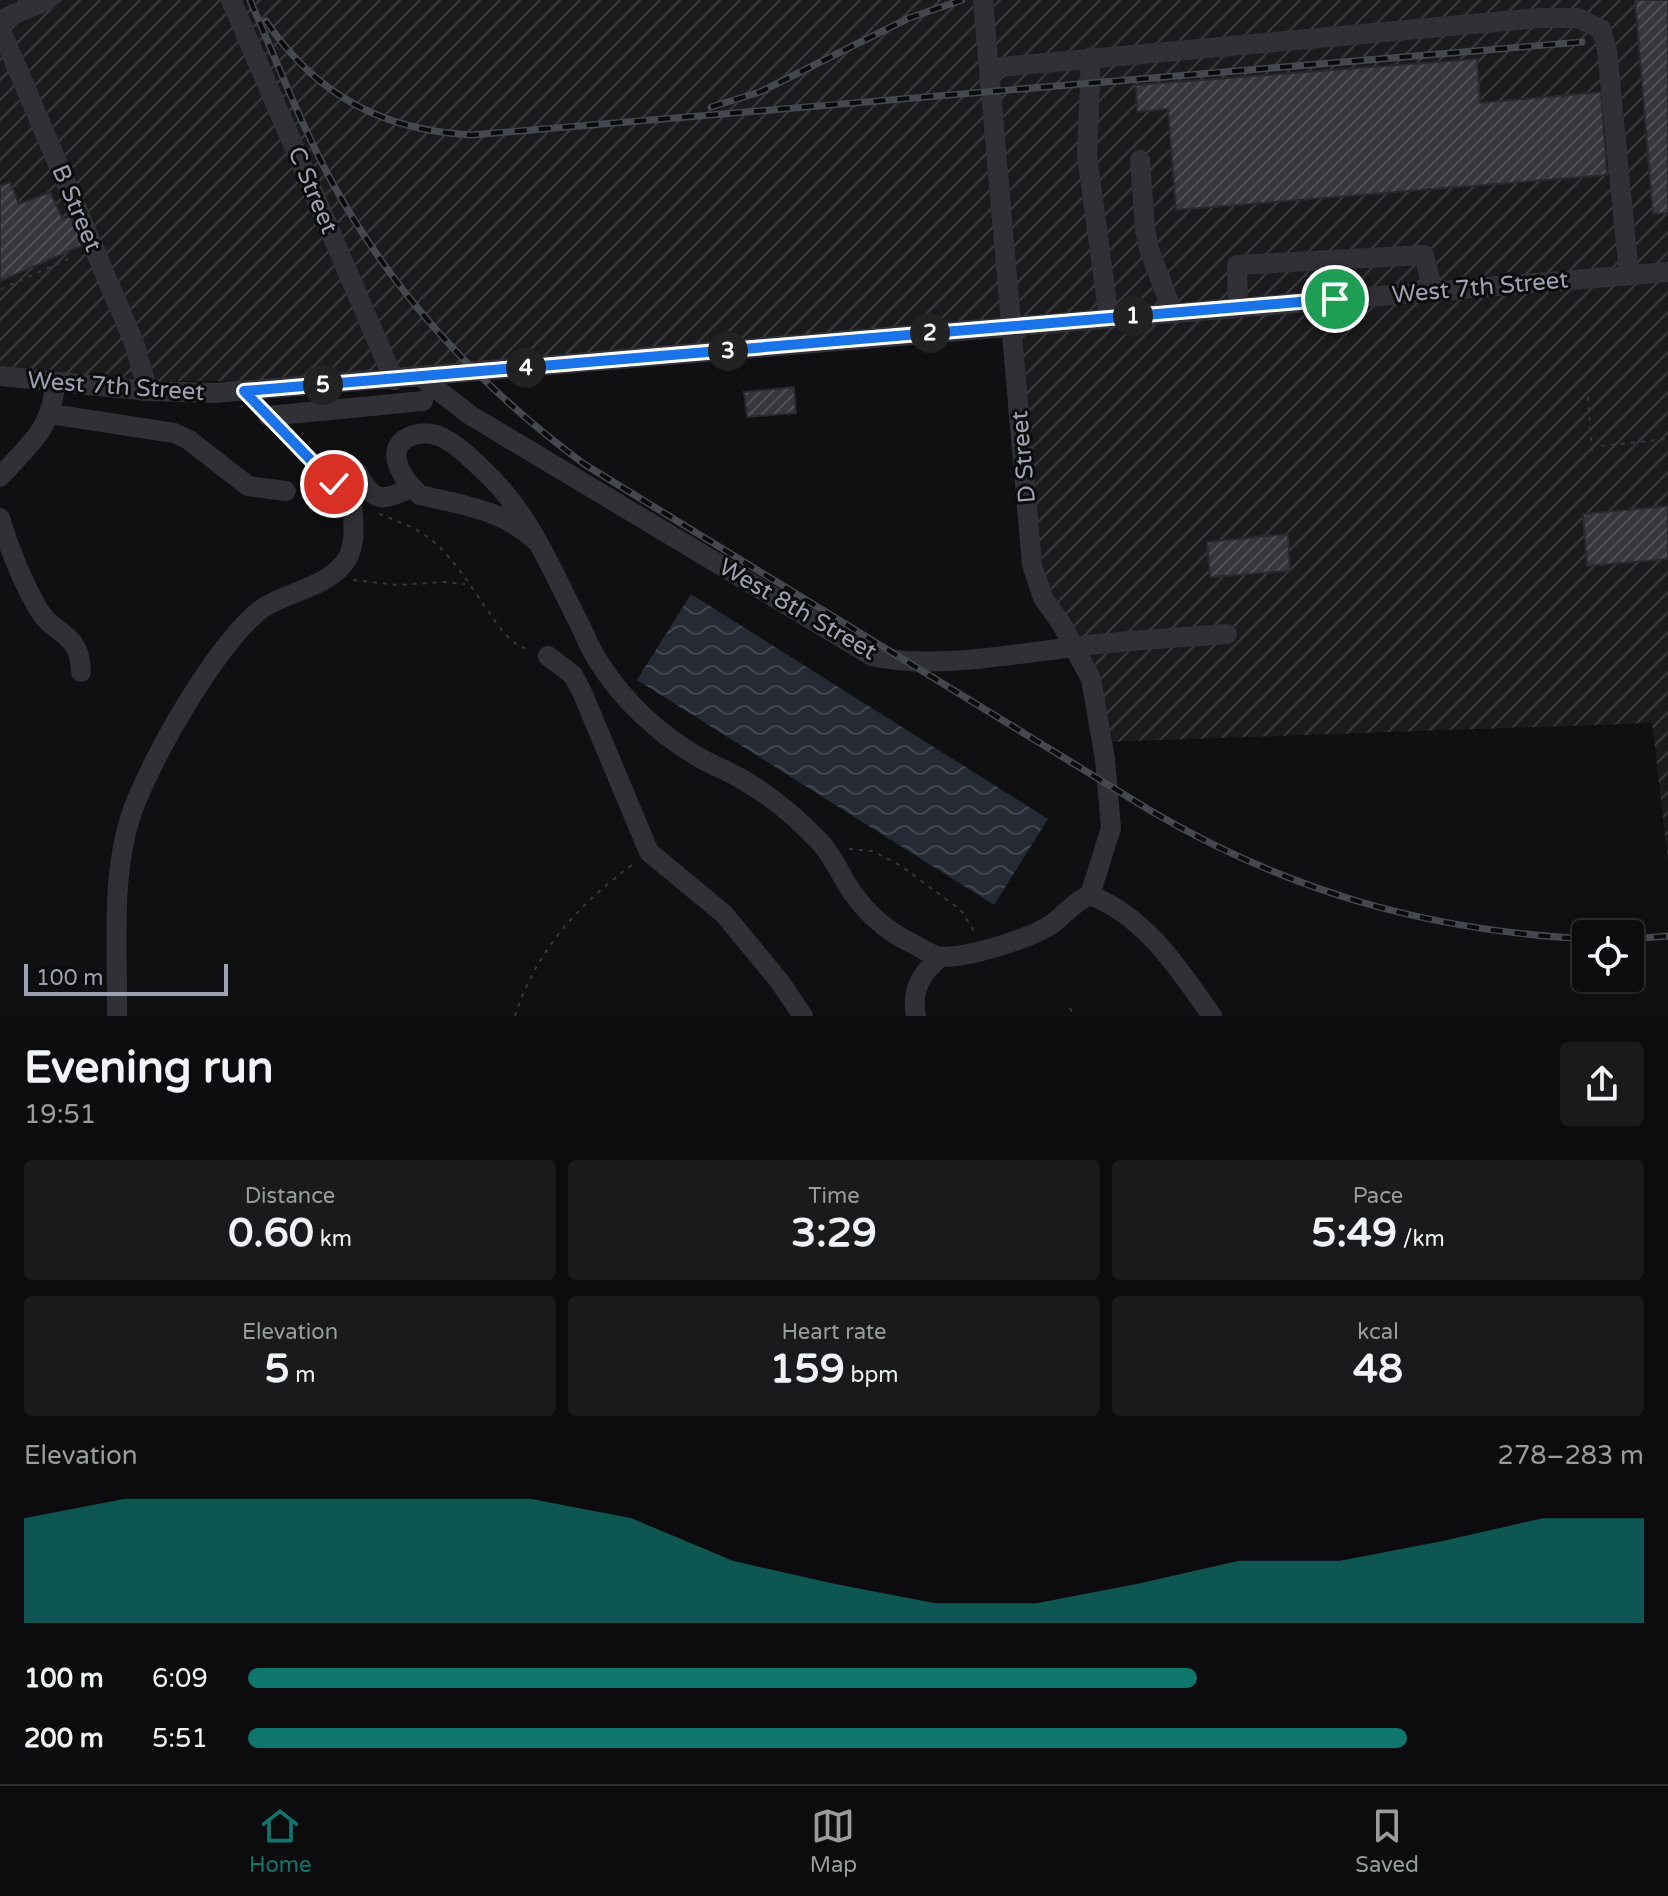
<!DOCTYPE html>
<html lang="en">
<head>
<meta charset="utf-8">
<style>
	:root { --surface:#0c0b0d; --page:#1a191b; --text:#f1f3f6; --muted:#9a9b9d; --line:#2c2b2e; --accent:#0f766e }
	body { margin:0; font-family:"Varela Round",sans-serif; background:var(--page); color:var(--text); height:100vh; display:flex; flex-direction:column; font-size:30px; white-space:nowrap }
	* { box-sizing:border-box; margin:0 }
	p { font-size:26px; color:var(--muted) }
	.icon { flex:none; width:44px; height:44px; fill:none; stroke:currentColor; stroke-width:2; stroke-linecap:round; stroke-linejoin:round }
	.map { position:relative; height:1016px; overflow:hidden }
	.details { display:flex; flex-direction:column; background:var(--surface); flex:1 }
	.details>* { flex:none }
	.controls { position:absolute; left:1572px; top:920px; display:grid; gap:16px }
	.controls a { display:grid; place-items:center; width:72px; height:72px; border-radius:8px; background:var(--surface); box-shadow:0 4px 12px #0003,0 0 0 2px var(--line); font-size:40px }
	.scale { position:absolute; left:24px; bottom:20px; width:204px; box-sizing:border-box; padding-left:8px; border:4px solid #9fa0b3; border-top:0; font-size:22px; line-height:28px; white-space:nowrap; color:#9fa0b3; -webkit-text-stroke:6px #0b0b0c; paint-order:stroke }
	.pin { position:absolute; display:grid; place-items:center; width:68px; height:68px; color:#fff; margin:-34px; border:4px solid #fff; border-radius:50%; box-shadow:0 2px 8px #0007 }
	.km { position:absolute; width:40px; height:40px; margin:-20px; border-radius:50%; background:#222; color:#fff; font-size:22px; line-height:40px; text-align:center }
	.round { display:grid; place-items:center; flex:none; width:84px; height:84px; border-radius:8px; background:var(--page) }
	.summary { display:flex; align-items:center; justify-content:space-between; height:136px; padding:0 24px }
	h1 { font-size:44px; font-weight:800; line-height:60px }
	.figures { display:grid; grid-template-columns:repeat(3,1fr); gap:12px; height:136px; padding:8px 24px }
	.figures div { display:grid; align-content:center; border-radius:8px; background:var(--page); text-align:center }
	.figures b { font-size:40px; font-weight:800 }
	.figures small { font-size:22px; font-weight:400 }
	.figures p { font-size:22px }
	.chart { height:224px; padding:16px 24px }
	.chart p { display:flex; justify-content:space-between }
	.chart svg { width:100%; height:144px; margin-top:8px; fill:var(--accent); opacity:.7 }
	ul { padding:0 24px; list-style:none; font-size:26px }
	li { display:grid; grid-template-columns:128px 96px 1fr; align-items:center; height:60px }
	li i { height:20px; border-radius:10px; background:var(--accent) }
	.menu { display:flex; justify-content:space-around; align-items:center; height:112px; border-top:2px solid var(--line); background:var(--surface); font-size:22px; color:var(--muted) }
	.menu a { display:grid; justify-items:center; gap:4px }
	.menu .active { color:var(--accent) }
	.map>svg:first-child { display:block }
	.industrial { fill:url(#industrial-furrows) }
	.water { fill:url(#water-waves) }
	.building { fill:url(#building-hatch); stroke:#2a292d; stroke-width:2 }
	.lines { fill:none; stroke-linecap:round; stroke-linejoin:round }
	.path { stroke:#36363d; stroke-width:2; stroke-dasharray:4 6; stroke-linecap:butt }
	.minor { stroke:#313036; stroke-width:20 }
	.rail-casing { stroke:#474750; stroke-width:7 }
	.rail { stroke:#0b0b0c; stroke-width:4; stroke-dasharray:12; stroke-linecap:butt }
	.route-casing { stroke:#fff; stroke-width:16 }
	.route { stroke:#1a73e8; stroke-width:10 }
	.labels { text-anchor:middle; stroke-width:6; stroke-linejoin:round; paint-order:stroke }
	.street-label { font-size:24px; fill:#9fa0b3; stroke:#0b0b0c }
</style>
</head>
<body>
<div class="map">
<svg width="1668" height="1016" viewBox="0 0 1668 1016">
	<defs>
		<pattern id="industrial-furrows" width="10" height="10" patternUnits="userSpaceOnUse" patternTransform="scale(2)"><rect width="10" height="10" fill="#1b1b1e"/><path d="M-1 1l2-2M0 10L10 0M9 11l2-2" fill="none" stroke="#39393c"/></pattern>
		<pattern id="water-waves" width="16" height="10" patternUnits="userSpaceOnUse" patternTransform="scale(2)"><rect width="16" height="10" fill="#252a35"/><path d="M0 5q4-4 8 0t8 0" fill="none" stroke="#414650"/></pattern>
		<pattern id="building-hatch" width="6" height="6" patternUnits="userSpaceOnUse" patternTransform="scale(2)"><rect width="6" height="6" fill="#37363c"/><path d="M-1 1l2-2M0 6l6-6M5 7l2-2" fill="none" stroke="#515056"/></pattern>
	</defs>
	<rect width="100%" height="100%" fill="#100f11"/>
	<path class="industrial" d="M0 0H1668V861L1652 723 1102 742 1075 647 1035 580 1011 327 394 380 56 382 0 375Z"/>
	<path class="water" d="M691 594 1048 819 994 905 637 680Z"/>
	<path class="building" d="M1635 0H1668V213L1653 214Z
		M1477 59 1480 103 1601 92 1607 175 1176 210 1168 109 1137 112 1136 85Z
		M10 182 19 204 50 192 63 220 71 216 83 245 0 281V186Z
		M794 387 796 413 747 417 744 392Z
		M1668 506V559L1587 566 1583 514Z
		M1288 534 1290 571 1210 577 1207 542Z"/>
	<g class="lines">
		<path class="path" d="M1 289 73 257
			M1588 397 1592 451
			M283 432 307 456
			M1591 447 1668 439
			M379 514C395 520 411 526 425 535 454 554 482 605 504 633L516 644 531 651
			M353 580 398 585 444 582 465 584
			M849 849 873 851 901 866 954 905 963 913 975 933
			M1070 1008 1074 1016
			M515 1016C537 948 580 903 636 862"/>
		<path class="minor" d="M231 0 394 380
			M983 0 1032 565 1043 598 1061 623 1091 679 1105 759 1111 828 1090 895
			M0 20 48 0
			M0 28 133 340 148 391
			M1091 57 1087 155 1109 318
			M989 68 1538 18H1578L1601 29 1607 49 1629 275
			M1140 160 1145 229 1149 249 1173 313
			M1238 308 1237 265 1424 255 1433 291
			M0 376 148 391 214 393 1668 272
			M421 377 470 415 872 656C931 670 1014 654 1074 647 1125 640 1176 638 1227 634
			M51 414 174 433 189 440 248 486 286 491
			M268 416 423 401
			M318 467 350 466C357 470 359 475 362 481 377 506 389 497 411 488
			M0 477C29 444 53 429 55 382
			M0 518C9 548 22 580 37 607 54 637 80 630 81 672
			M536 541C504 510 462 505 420 495 410 486 400 474 397 461 391 437 421 429 439 436 456 443 473 460 486 473 529 513 552 570 578 621 585 635 591 651 600 664 624 701 658 733 695 755 709 764 724 769 738 777 767 793 796 817 819 841 830 852 837 867 845 881 863 911 884 930 915 945 923 949 934 957 943 957 969 957 1030 939 1052 924 1065 914 1074 902 1090 895 1146 917 1179 969 1212 1016
			M548 656 573 675 582 692 649 852 724 914 780 982 803 1016
			M117 1016C118 945 109 866 137 799 161 743 210 657 254 615 280 591 328 590 347 559 357 542 353 519 352 500
			M916 1016C911 990 921 974 940 957"/>
		<defs>
			<path id="rail" d="M250 0C277 62 301 125 333 184 395 296 481 388 584 464L1151 811C1290 892 1426 930 1586 939
				M266 21C316 95 382 130 471 135L1582 42
				M711 107 760 92 909 18 962 0
				M1630 939 1668 936"/>
		</defs>
		<use href="#rail" class="rail-casing"/>
		<use href="#rail" class="rail"/>
	</g>
	<g class="lines">
		<defs>
			<path id="route" d="M334 484 244 391 1335 299"/>
		</defs>
		<use href="#route" class="route-casing"/>
		<use href="#route" class="route"/>
	</g>
	<g class="labels">
		<g class="street-label">
			<text transform="translate(313 190) rotate(67)" y="8">C Street</text>
			<text transform="translate(77 208) rotate(67)" y="8">B Street</text>
			<text transform="translate(1480 287) rotate(-5)" y="8">West 7th Street</text>
			<text transform="translate(116 386) rotate(4)" y="8">West 7th Street</text>
			<text transform="translate(1023 457) rotate(-95)" y="8">D Street</text>
			<text transform="translate(798 609) rotate(30)" y="8">West 8th Street</text>
		</g>
	</g>
</svg>
<div class="controls">
<a><svg class="icon" aria-label="locate" viewBox="0 0 24 24"><circle cx="12" cy="12" r="6"/><path d="M12 2v4M12 18v4M2 12h4M18 12h4"/></svg></a>
</div>
<div class="scale">100 m</div>
<div class="pin" style="left:1335px;top:299px;background:#1e9e55"><svg class="icon" aria-label="arrive" viewBox="0 0 24 24"><path d="M6 21V4h12l-3 4 3 4H6"/></svg></div>
<div class="pin" style="left:334px;top:484px;background:#d93025"><svg class="icon" aria-label="check" viewBox="0 0 24 24"><path d="M5 12l5 5 9-10"/></svg></div>
<b class="km" style="left:1133px;top:316px">1</b>
<b class="km" style="left:930px;top:333px">2</b>
<b class="km" style="left:728px;top:351px">3</b>
<b class="km" style="left:526px;top:368px">4</b>
<b class="km" style="left:323px;top:385px">5</b>
</div>
<section class="details">
<div class="summary"><div><h1>Evening run</h1><p>19:51</p></div><a class="round"><svg class="icon" aria-label="share" viewBox="0 0 24 24"><path d="M12 15V3M7 8l5-5 5 5M5 13v7h14v-7"/></svg></a></div>
<div class="figures">
<div><p>Distance</p><b>0.60<small> km</small></b></div>
<div><p>Time</p><b>3:29</b></div>
<div><p>Pace</p><b>5:49<small> /km</small></b></div>
</div>
<div class="figures">
<div><p>Elevation</p><b>5<small> m</small></b></div>
<div><p>Heart rate</p><b>159<small> bpm</small></b></div>
<div><p>kcal</p><b>48</b></div>
</div>
<div class="chart"><p><span>Elevation</span>278–283 m</p>
<svg viewBox="0 0 160 44" preserveAspectRatio="none"><path d="M0 44V12L10 6L20 6L30 6L40 6L50 6L60 12L70 25L80 32L90 38L100 38L110 32L120 25L130 25L140 19L150 12L160 12V44z"/></svg>
</div>
<ul>
<li><b>100 m</b>6:09<i style="width:68%"></i></li>
<li><b>200 m</b>5:51<i style="width:83%"></i></li>
</ul>
</section>
<nav class="menu">
<a class="active"><svg class="icon" aria-label="home" viewBox="0 0 24 24"><path d="M3 11l9-7 9 7M6 9v11h12V9"/></svg>Home</a>
<a><svg class="icon" aria-label="map" viewBox="0 0 24 24"><path d="M3 6l6-2 6 2 6-2v14l-6 2-6-2-6 2zM9 4v14M15 6v14"/></svg>Map</a>
<a><svg class="icon" aria-label="saved" viewBox="0 0 24 24"><path d="M7 4h10v16l-5-4-5 4z"/></svg>Saved</a>
</nav>
</body>
</html>
